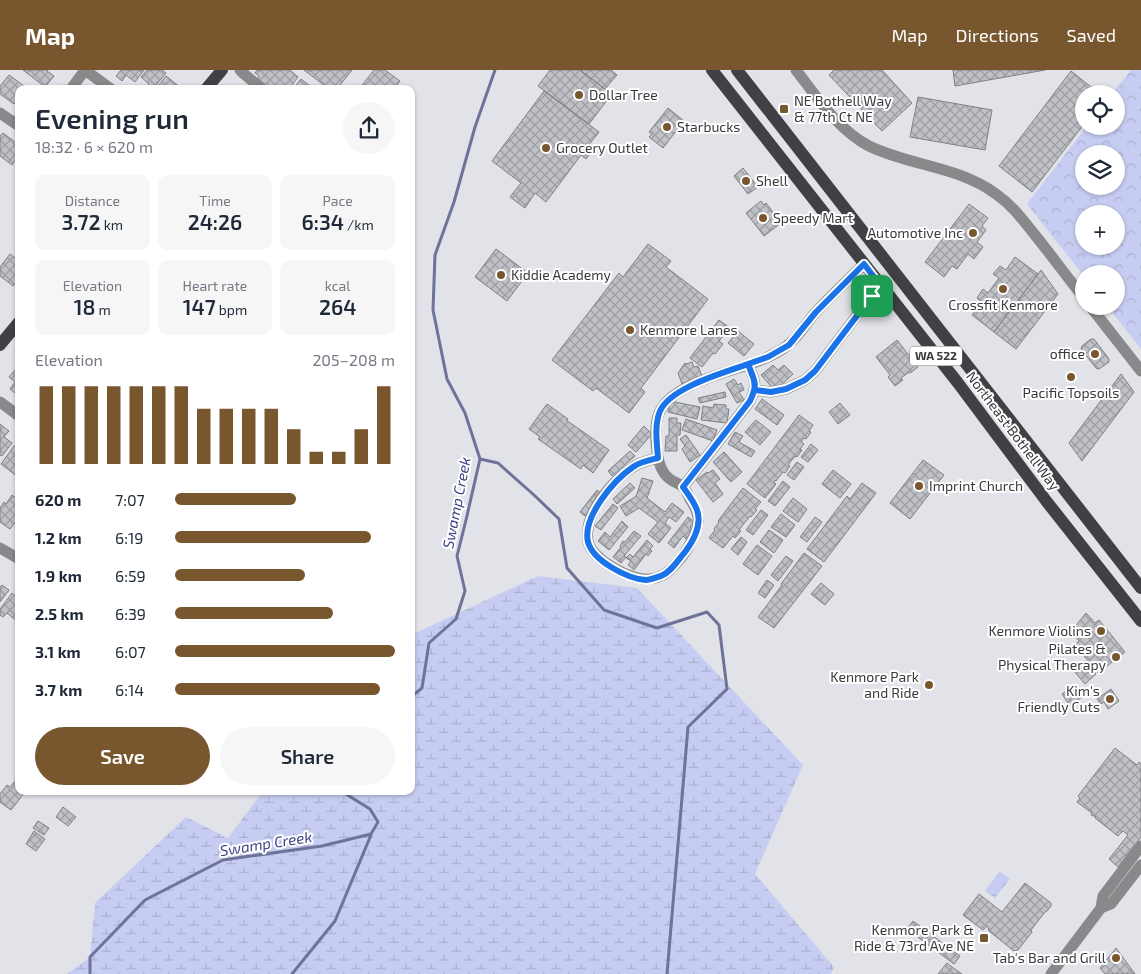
<!DOCTYPE html>
<html lang="en">
<head>
<meta charset="utf-8">
<style>
	:root { --surface:#fff; --page:#f6f6f7; --text:#1f2937; --muted:#747a83; --accent:#78562e }
	body { margin:0; font-family:"Exo 2",sans-serif; background:var(--page); color:var(--text); height:100vh; display:flex; flex-direction:column; font-size:19px; white-space:nowrap }
	* { box-sizing:border-box; margin:0 }
	p { font-size:16px; color:var(--muted) }
	.icon { flex:none; width:28px; height:28px; fill:none; stroke:currentColor; stroke-width:2; stroke-linecap:round; stroke-linejoin:round }
	.map { position:relative; flex:1; overflow:hidden }
	.sheet { position:absolute; left:15px; top:15px; width:400px; height:710px; display:flex; flex-direction:column; background:var(--surface); border-radius:10px; box-shadow:0 1px 4px #0004 }
	.sheet>* { flex:none }
	.fabs { position:absolute; left:1075px; top:15px; display:grid; gap:10px }
	.fabs a { display:grid; place-items:center; width:50px; height:50px; border-radius:50%; background:var(--surface); box-shadow:0 1px 4px #0004; font-size:25px }
	.pin { position:absolute; display:grid; place-items:center; width:42px; height:42px; color:#fff; margin:-21px; border-radius:10px; box-shadow:0 2px 8px #0006 }
	.round { display:grid; place-items:center; flex:none; width:52px; height:52px; border-radius:26px; background:var(--page) }
	.head { display:flex; align-items:center; justify-content:space-between; height:85px; padding:0 20px }
	h1 { font-size:28px; font-weight:600; line-height:38px }
	.metrics { display:grid; grid-template-columns:repeat(3,1fr); gap:8px; height:85px; padding:5px 20px }
	.metrics div { display:grid; align-content:center; border-radius:10px; background:var(--page); text-align:center }
	.metrics b { font-size:21px; font-weight:600 }
	.metrics small { font-size:14px; font-weight:400 }
	.metrics p { font-size:14px }
	.chart { height:140px; padding:10px 20px }
	.chart p { display:flex; justify-content:space-between }
	.chart svg { width:100%; height:90px; margin-top:5px; stroke:var(--accent); stroke-width:6 }
	.action { display:flex; gap:10px; margin-top:auto; padding:10px 20px }
	.action a { flex:1; height:58px; border-radius:30px; background:var(--accent); color:#fff; font-size:20px; font-weight:600; line-height:58px; text-align:center }
	.action a+a { background:var(--page); color:var(--text) }
	ul { padding:0 20px; list-style:none; font-size:16px }
	li { display:grid; grid-template-columns:80px 60px 1fr; align-items:center; height:38px }
	li i { height:12px; border-radius:6px; background:var(--accent) }
	header { display:flex; align-items:center; gap:30px; box-sizing:border-box; height:70px; padding:0 25px; background:var(--accent); color:#fff }
	header strong { font-size:24px }
	nav { display:flex; gap:28px; margin-inline-start:auto; font-size:18px }
	.map>svg:first-child { display:block }
	.wetland { fill:url(#wetland-marsh) }
	.park { fill:url(#park-crowns); fill-rule:evenodd }
	.lines { fill:none; stroke-linecap:round; stroke-linejoin:round }
	.stream { stroke:#6e7399; stroke-width:3 }
	.building { fill:url(#building-cross-hatch); stroke:#808187 }
	.minor { stroke:#88898b; stroke-width:11 }
	.major { stroke:#404145; stroke-width:12 }
	.route-casing { stroke:#fff; stroke-width:10 }
	.route { stroke:#1a73e8; stroke-width:6 }
	.poi-dot { fill:#78562e; stroke:#fff; stroke-width:2 }
	.labels { text-anchor:middle; stroke-width:4; stroke-linejoin:round; paint-order:stroke }
	.shield { fill:#fff; stroke:#747576; stroke-width:1 }
	.shield-label { font-size:12px; font-weight:bold; fill:#393a3c }
	.poi-label { font-size:14px; fill:#393a3c; stroke:#fff; text-anchor:start }
	.street-label { font-size:14px; fill:#393a3c; stroke:#fff }
	.water-label { font-size:15px; font-style:italic; fill:#3f4285; stroke:#fff }
</style>
</head>
<body>
<header>
<strong>Map</strong>
<nav><a>Map</a><a>Directions</a><a>Saved</a></nav>
</header>
<div class="map">
<svg width="1141" height="904" viewBox="0 0 1141 904">
	<defs>
		<pattern id="wetland-marsh" width="20" height="14" patternUnits="userSpaceOnUse" patternTransform="scale(1.25)"><rect width="20" height="14" fill="#c7cdf2"/><path d="M1 5h8M5 5V1M11 12h8M15 12V8" fill="none" stroke="#acb1d0"/></pattern>
		<pattern id="park-crowns" width="20" height="18" patternUnits="userSpaceOnUse" patternTransform="scale(1.25)"><rect width="20" height="18" fill="#c7cdf2"/><path d="M2 6a3 3 0 1 1 6 0M12 15a3 3 0 1 1 6 0" fill="none" stroke="#acb1d0"/></pattern>
		<pattern id="building-cross-hatch" width="8" height="8" patternUnits="userSpaceOnUse" patternTransform="scale(1.25)"><rect width="8" height="8" fill="#c0c1c7"/><path d="M0 0l8 8M0 8l8-8" fill="none" stroke="#9d9ea3"/></pattern>
	</defs>
	<rect width="100%" height="100%" fill="#e2e3e9"/>
	<path class="wetland" d="M538 506 637 518 803 695 755 804 834 897 831 904H67L90 887 95 833 186 747 228 768 263 721H411V565Z"/>
	<path class="park" d="M1131 0H1141V279L1107 236H1116V204H1084V206L1027 134 1087 56H1116V24H1112ZM1084 84H1116V116H1084ZM1084 144H1116V176H1084Z
		M1000 801 1010 809 995 828 985 821Z"/>
	<g class="lines">
		<path class="stream" d="M480 389 498 393 534 425 559 449 567 498 604 540 657 558 707 542 719 555 727 619 688 657 667 904
			M411 627 422 618 429 573 456 549 465 521 457 486 466 450 480 389 465 343 447 309 433 240 435 185 454 132 475 57 495 0
			M90 904V887L145 830 223 790 322 776 371 764 378 752 370 739 341 721
			M292 904 335 851 371 765"/>
	</g>
	<path class="building" d="M23 0H48L47 1 54 6 45 17Z
		M121 0H144L135 12 126 5 122 11 116 6Z
		M147 0H162L166 3 153 19H146L149 14 141 7Z
		M257 0H290L298 7 289 19H272L273 18 266 13 265 15 257 9 259 6 255 3Z
		M304 0H352L337 19H329Z
		M374 0H385L400 11 394 19H359Z
		M550 0H580L606 20 608 29 589 54 538 16Z
		M580 0H611L617 5 605 19Z
		M834 0H882L912 33 882 61 829 5Z
		M953 0H1045L955 16Z
		M1071 1 1100 24H1084V54L1032 122 999 96Z
		M9 5 27 18 19 19V28L14 34 0 24V16Z
		M166 6 180 17 178 19H156Z
		M301 9 314 19H293Z
		M544 21 599 62 588 76 593 80 586 89 581 85 546 132 535 123 525 138 510 127 521 113 492 91Z
		M918 27 992 40 985 80 910 67Z
		M668 38 684 51 663 78 649 67 652 64 649 62Z
		M3 63 19 75V85L12 95 0 86V66Z
		M743 98 758 117 748 124 734 106Z
		M761 131 764 135 766 133 781 153 764 166 746 143Z
		M969 134 988 148 982 156 986 160 977 172 983 177 974 189 968 184 957 199 952 196 944 207 925 192Z
		M648 174 671 191 666 197 708 229 641 318 645 322 629 343 596 318 593 321 552 290 619 203 623 207Z
		M496 179 528 203 507 231 475 207Z
		M10 184 19 191V208L13 216 0 206V197Z
		M1015 187 1038 204 994 262 972 245 982 232 977 228 983 219 988 223 999 208 993 204 1000 196 1006 200Z
		M1041 200 1058 224 1016 279 994 262Z
		M719 250 730 258 719 271 723 274 715 284 713 283 702 297 690 288Z
		M738 261 754 274 744 286 728 273Z
		M1091 269H1094L1109 289V292L1099 299 1096 298 1081 279 1082 276Z
		M897 270 918 297 910 303 909 302 901 308 903 310 895 316 888 307 890 305 876 287Z
		M692 292 694 297 698 296 702 306 682 314 678 303 685 293 686 294Z
		M19 295V326L10 319 15 312 9 307Z
		M773 295 778 300 784 295 793 304 775 321 761 305Z
		M1121 304 1134 322 1082 391 1069 373Z
		M734 309 738 315 741 313 744 320 739 322 744 330 737 333 726 314Z
		M725 322 726 327 700 333 698 328Z
		M762 329 784 345 777 355 755 339Z
		M670 331 700 337 697 349 668 342Z
		M840 333 850 345 838 354 829 342Z
		M547 334 568 349 566 350 609 380 593 403 583 395 581 399 538 369 540 367 529 359Z
		M714 334 726 335V339H729L727 353 701 350 703 336 713 338Z
		M799 345 813 355 809 361 811 362 806 369 804 368 801 372 804 374 800 379 802 380 797 387 795 386 788 395 790 396 785 403 783 402 776 411 775 410 774 412 776 414 765 428 747 414Z
		M669 348H677V353H681L680 365H677V381H665L666 366H669Z
		M686 349 717 360 713 371 682 360Z
		M756 350 771 362 760 375 745 362Z
		M0 354 9 361 4 367 12 373 2 386 0 385Z
		M644 356 652 364 636 382 628 375Z
		M735 362 743 366 739 372 755 381 751 387 728 374Z
		M686 365 700 385 690 392 682 379 685 376 680 369Z
		M811 374 818 380 808 392 801 387Z
		M14 376 17 378 19 376 18 407 1 394Z
		M630 381 635 386 612 406 608 401Z
		M724 382 742 402 731 412 713 392Z
		M923 390 944 405 910 449 890 433Z
		M797 392 804 397 794 410 787 405Z
		M713 400 720 409 715 413 723 424 713 432 696 410 707 402 708 403Z
		M833 400 851 414 840 428 822 414Z
		M642 408 653 411 647 428 665 442 672 433 684 442 676 452 669 447 665 453 671 458 659 473 648 464 658 452 639 438 626 446 620 436 635 427 637 424Z
		M783 411 790 417 775 436 768 431Z
		M630 413 635 418 617 434 613 429Z
		M862 413 876 423 824 492 807 479 847 426 850 429Z
		M743 418 761 432 755 439 757 440 751 447 750 446 739 460 741 461 735 468 733 466 723 478 709 468 715 460 714 459 719 452 718 451Z
		M597 420 602 424 585 446 580 442Z
		M12 425 19 430V447L10 459 0 452V438L4 432 6 434Z
		M793 428 807 439 798 452 783 441Z
		M613 434 618 438 601 460 595 456Z
		M761 440 768 445 753 465 746 460Z
		M781 444 795 455 786 467 771 457Z
		M688 447 694 452 690 457 693 460 686 469 683 466 674 478 668 473Z
		M815 447 822 452 807 472 800 467Z
		M622 451 628 457 609 480 598 471 605 462 610 467Z
		M769 460 783 470 774 483 760 472Z
		M634 461 641 466 624 486 626 487 621 493 613 487 621 477 620 476 623 471 625 472Z
		M741 467 747 472 738 485 731 479Z
		M647 470 653 476 650 479 652 481 648 486 646 484 634 500 628 495 631 491 626 488 630 484 633 487Z
		M757 475 772 486 758 505 743 494Z
		M804 483 822 496 774 558 758 547 782 515 781 514Z
		M786 486 793 491 778 511 771 505Z
		M767 510 774 515 765 528 758 523Z
		M821 513 834 524 825 535 811 524Z
		M2 515 9 520 0 532V517Z
		M12 523 19 529 17 532 19 533V553L7 543 3 547 0 545V539Z
		M1086 543 1095 553 1099 550 1125 582 1098 603 1075 575 1079 571 1075 566 1078 564 1074 558Z
		M1085 591 1096 604 1085 614 1074 601Z
		M1073 616 1082 627 1070 636 1062 624Z
		M1111 619 1119 631 1108 639 1104 632 1101 634 1097 629Z
		M1115 678 1137 695 1139 692 1141 694V767L1118 797 1109 789 1128 765 1123 761 1118 766 1095 748 1096 747 1091 745 1092 743 1077 732 1080 728 1078 726Z
		M16 710 19 713V721H26L11 740 0 732V724L7 715 10 717Z
		M63 737 76 747 68 756 56 747Z
		M38 751 49 758 44 765 33 758Z
		M34 761 45 769 36 781 26 774Z
		M1025 813 1051 833V836L1047 841 1045 842 1031 860 1032 862 1018 880 1014 881 989 861 988 857 987 856 983 860 963 845 979 824 1002 842Z
		M913 851 960 886 954 894 907 859Z
		M1116 878 1135 904H1105L1100 898Z
		M947 893 952 897 962 904H938Z"/>
	<g class="lines">
		<path class="minor" d="M85 0 111 19
			M240 0 243 3 262 19
			M796 0C817 27 838 60 869 76 910 96 958 96 996 124 1012 135 1023 150 1035 165 1052 186 1067 207 1084 228
			M71 19 85 0
			M0 43 19 56
			M1090 236 1141 301
			M755 320 771 322 786 319 805 310 815 301 880 215
			M0 332 19 346
			M658 388C650 390 640 392 633 397 613 410 583 444 588 471 591 489 631 511 649 509 653 509 660 507 663 505 673 499 685 484 690 474 700 455 702 447 690 429 688 425 686 419 682 416 675 411 670 412 664 403 655 390 653 355 660 341 675 310 741 301 770 286 776 283 784 279 789 274 799 266 807 252 816 242 831 226 848 210 864 194
			M683 417 750 331C758 314 755 311 748 294
			M0 478 19 489
			M1101 838 1111 834 1141 795
			M1051 904 1101 838 1103 826 1141 776"/>
		<path class="major" d="M712 0 958 313 1047 432 1141 551
			M737 0 1141 518
			M206 19 222 0
			M0 275 19 252"/>
	</g>
	<g class="lines">
		<defs>
			<path id="route" d="M872 226 815 301 805 310 786 319 771 322 755 320 754 310 748 294C724 303 671 317 660 341 654 356 657 373 658 388 650 390 640 392 633 397 614 410 582 447 588 472 593 491 628 509 646 510 651 510 657 507 661 506 671 502 678 490 685 482 694 470 702 454 697 440 694 432 688 424 683 417L750 331C758 314 755 311 748 294L768 287 789 275 816 242 864 194 880 215 872 226"/>
		</defs>
		<use href="#route" class="route-casing"/>
		<use href="#route" class="route"/>
	</g>
	<g class="poi-dot">
		<circle cx="579" cy="25" r="5"/>
		<rect x="779" y="34" width="10" height="10" rx="2.5"/>
		<circle cx="667" cy="57" r="5"/>
		<circle cx="546" cy="78" r="5"/>
		<circle cx="746" cy="111" r="5"/>
		<circle cx="763" cy="148" r="5"/>
		<circle cx="973" cy="163" r="5"/>
		<circle cx="501" cy="205" r="5"/>
		<circle cx="1003" cy="219" r="5"/>
		<circle cx="630" cy="260" r="5"/>
		<circle cx="1095" cy="284" r="5"/>
		<circle cx="1071" cy="307" r="5"/>
		<circle cx="919" cy="416" r="5"/>
		<circle cx="1101" cy="561" r="5"/>
		<circle cx="1116" cy="587" r="5"/>
		<circle cx="929" cy="615" r="5"/>
		<circle cx="1110" cy="629" r="5"/>
		<rect x="979" y="863" width="10" height="10" rx="2.5"/>
		<circle cx="1116" cy="888" r="5"/>
	</g>
	<g class="labels">
		<rect class="shield" x="910" y="276.5" width="52" height="19" rx="4"/>
		<g class="shield-label">
			<text x="936" y="290">WA 522</text>
		</g>
		<g class="poi-label">
			<text x="589" y="30">Dollar Tree</text>
			<text x="794" y="36">NE Bothell Way<tspan x="794" dy="16">&amp; 77th Ct NE</tspan></text>
			<text x="677" y="62">Starbucks</text>
			<text x="556" y="83">Grocery Outlet</text>
			<text x="756" y="116">Shell</text>
			<text x="773" y="153">Speedy Mart</text>
			<text x="963" y="168" text-anchor="end">Automotive Inc</text>
			<text x="511" y="210">Kiddie Academy</text>
			<text x="1003" y="240" text-anchor="middle">Crossfit Kenmore</text>
			<text x="640" y="265">Kenmore Lanes</text>
			<text x="1085" y="289" text-anchor="end">office</text>
			<text x="1071" y="328" text-anchor="middle">Pacific Topsoils</text>
			<text x="929" y="421">Imprint Church</text>
			<text x="1091" y="566" text-anchor="end">Kenmore Violins</text>
			<text x="1106" y="584" text-anchor="end">Pilates &amp;<tspan x="1106" dy="16">Physical Therapy</tspan></text>
			<text x="919" y="612" text-anchor="end">Kenmore Park<tspan x="919" dy="16">and Ride</tspan></text>
			<text x="1100" y="626" text-anchor="end">Kim's<tspan x="1100" dy="16">Friendly Cuts</tspan></text>
			<text x="974" y="865" text-anchor="end">Kenmore Park &amp;<tspan x="974" dy="16">Ride &amp; 73rd Ave NE</tspan></text>
			<text x="1106" y="893" text-anchor="end">Tab's Bar and Grill</text>
		</g>
		<g class="street-label">
			<text transform="translate(1013 361) rotate(53)" y="5">Northeast Bothell Way</text>
		</g>
		<g class="water-label">
			<text transform="translate(457 433) rotate(-79)" y="5">Swamp Creek</text>
			<text transform="translate(266 774) rotate(-9)" y="5">Swamp Creek</text>
		</g>
	</g>
</svg>
<div class="fabs">
<a><svg class="icon" aria-label="locate" viewBox="0 0 24 24"><circle cx="12" cy="12" r="6"/><path d="M12 2v4M12 18v4M2 12h4M18 12h4"/></svg></a>
<a><svg class="icon" aria-label="layers" viewBox="0 0 24 24"><path d="M12 4l9 5-9 5-9-5zM3 14l9 5 9-5"/></svg></a>
<a>+</a>
<a>−</a>
</div>
<div class="pin" style="left:872px;top:226px;background:#1e9e55"><svg class="icon" aria-label="arrive" viewBox="0 0 24 24"><path d="M6 21V4h12l-3 4 3 4H6"/></svg></div>
<section class="sheet">
<div class="head"><div><h1>Evening run</h1><p>18:32 · 6 × 620 m</p></div><a class="round"><svg class="icon" aria-label="share" viewBox="0 0 24 24"><path d="M12 15V3M7 8l5-5 5 5M5 13v7h14v-7"/></svg></a></div>
<div class="metrics">
<div><p>Distance</p><b>3.72<small> km</small></b></div>
<div><p>Time</p><b>24:26</b></div>
<div><p>Pace</p><b>6:34<small> /km</small></b></div>
</div>
<div class="metrics">
<div><p>Elevation</p><b>18<small> m</small></b></div>
<div><p>Heart rate</p><b>147<small> bpm</small></b></div>
<div><p>kcal</p><b>264</b></div>
</div>
<div class="chart"><p><span>Elevation</span>205–208 m</p>
<svg viewBox="0 0 160 44" preserveAspectRatio="none"><path d="M5 44V6M15 44V6M25 44V6M35 44V6M45 44V6M55 44V6M65 44V6M75 44V17M85 44V17M95 44V17M105 44V17M115 44V27M125 44V38M135 44V38M145 44V27M155 44V6"/></svg>
</div>
<ul>
<li><b>620 m</b>7:07<i style="width:55%"></i></li>
<li><b>1.2 km</b>6:19<i style="width:89%"></i></li>
<li><b>1.9 km</b>6:59<i style="width:59%"></i></li>
<li><b>2.5 km</b>6:39<i style="width:72%"></i></li>
<li><b>3.1 km</b>6:07<i style="width:100%"></i></li>
<li><b>3.7 km</b>6:14<i style="width:93%"></i></li>
</ul>
<div class="action"><a>Save</a><a>Share</a></div>
</section>
</div>
</body>
</html>
